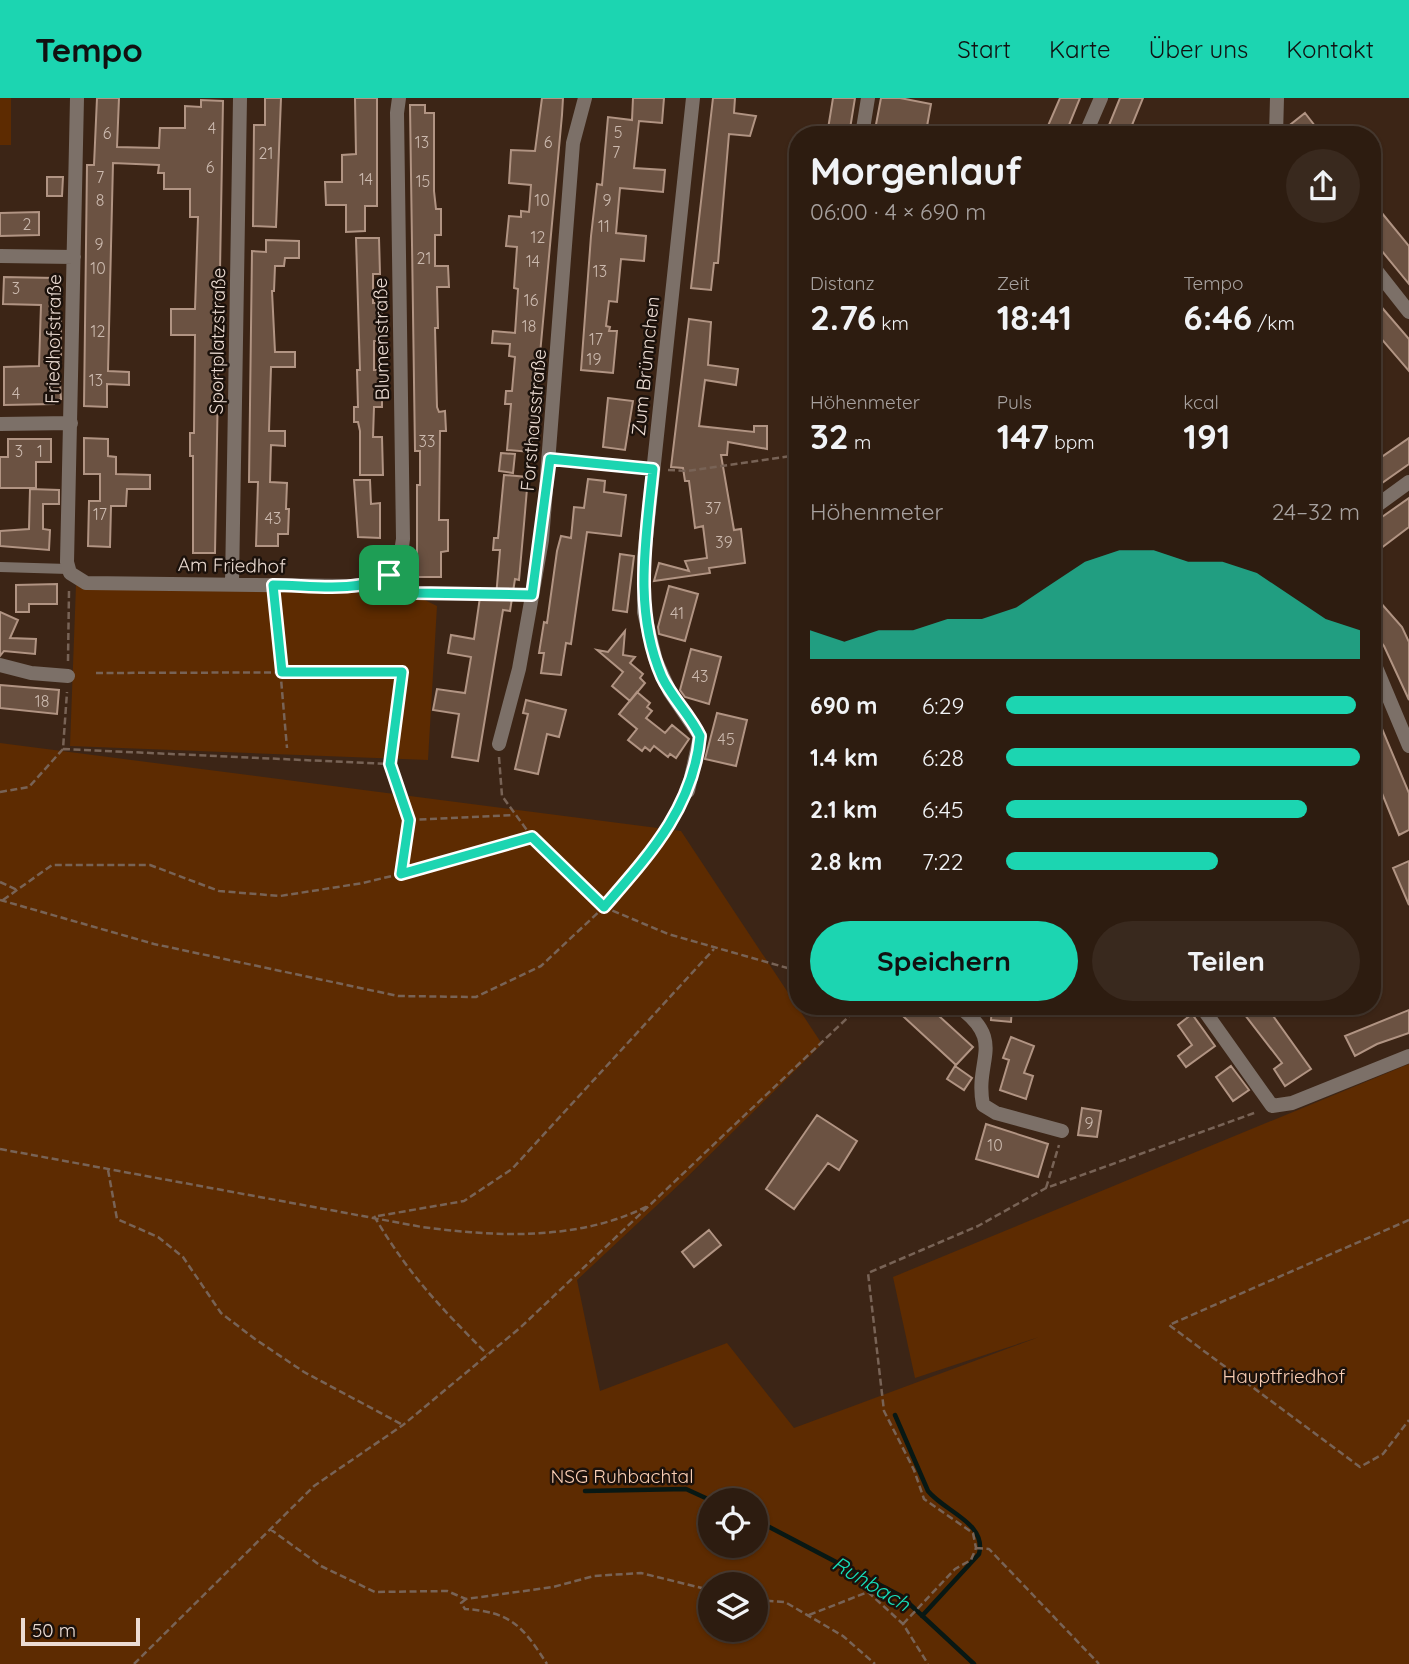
<!DOCTYPE html>
<html lang="de">
<head>
<meta charset="utf-8">
<style>
	:root { --surface:#2d1c10; --page:#39291e; --text:#f1f3f6; --muted:#a7a19f; --line:#483a30; --accent:#1cd5b1 }
	body { margin:0; font-family:Quicksand,sans-serif; background:var(--page); color:var(--text); height:100vh; display:flex; flex-direction:column; font-size:26px; white-space:nowrap }
	* { box-sizing:border-box; margin:0 }
	p { font-size:23px; color:var(--muted) }
	.icon { flex:none; width:38px; height:38px; fill:none; stroke:currentColor; stroke-width:2; stroke-linecap:round; stroke-linejoin:round }
	.map { position:relative; flex:1; overflow:hidden }
	.side { position:absolute; left:789px; top:28px; width:592px; height:889px; display:flex; flex-direction:column; background:var(--surface); border-radius:28px; box-shadow:0 2px 5px #0004,0 0 0 2px var(--line) }
	.side>* { flex:none }
	.controls { position:absolute; left:698px; top:1390px; display:grid; gap:14px }
	.controls a { display:grid; place-items:center; width:70px; height:70px; border-radius:50%; background:var(--surface); box-shadow:0 2px 5px #0004,0 0 0 2px var(--line); font-size:35px }
	.scale { position:absolute; left:21px; bottom:18px; width:119px; box-sizing:border-box; padding-left:7px; border:4px solid #ecdcd3; border-top:0; font-size:19px; line-height:24px; white-space:nowrap; color:#ecdcd3; -webkit-text-stroke:5px #1b110b; paint-order:stroke }
	.pin { position:absolute; display:grid; place-items:center; width:60px; height:60px; color:#fff; margin:-30px; border-radius:14px; box-shadow:0 4px 10px #0006 }
	.round { display:grid; place-items:center; flex:none; width:74px; height:74px; border-radius:37px; background:var(--page) }
	.head { display:flex; align-items:center; justify-content:space-between; height:119px; padding:0 21px }
	h1 { font-size:38px; font-weight:700; line-height:52px }
	.figures { display:grid; grid-template-columns:repeat(3,1fr); gap:10px; height:119px; padding:7px 21px }
	.figures div { display:grid; align-content:center }
	.figures b { font-size:35px; font-weight:700 }
	.figures small { font-size:19px; font-weight:400 }
	.figures p { font-size:19px }
	.chart { height:196px; padding:14px 21px }
	.chart p { display:flex; justify-content:space-between }
	.chart svg { width:100%; height:126px; margin-top:7px; fill:var(--accent); opacity:.7 }
	.cta { display:flex; gap:14px; margin-top:auto; padding:14px 21px }
	.cta a { flex:1; height:80px; border-radius:42px; background:var(--accent); color:#111; font-size:28px; font-weight:700; line-height:80px; text-align:center }
	.cta a+a { background:var(--page); color:var(--text) }
	ul { padding:0 21px; list-style:none; font-size:23px }
	li { display:grid; grid-template-columns:112px 84px 1fr; align-items:center; height:52px }
	li i { height:18px; border-radius:9px; background:var(--accent) }
	header { display:flex; align-items:center; gap:42px; box-sizing:border-box; height:98px; padding:0 35px; background:var(--accent); color:#111 }
	header strong { font-size:33px }
	nav { display:flex; gap:38px; margin-inline-start:auto; font-size:24px }
	.map>svg:first-child { display:block }
	.green { fill:#5d2b01; fill-rule:evenodd }
	.lines { fill:none; stroke-linecap:round; stroke-linejoin:round }
	.stream { stroke:#081814; stroke-width:4.5 }
	.building { fill:#6b5242; stroke:#b19483; stroke-width:2 }
	.path { stroke:#786356; stroke-width:2.5; stroke-dasharray:7 3.5; stroke-linecap:butt }
	.lane { stroke:#7c7068; stroke-width:10 }
	.street { stroke:#7c7068; stroke-width:14 }
	.route-casing { stroke:#fff; stroke-width:14 }
	.route { stroke:#1cd5b1; stroke-width:9 }
	.labels { text-anchor:middle; stroke-width:5; stroke-linejoin:round; paint-order:stroke }
	.number-label { font-size:16px; fill:#ccbaaf }
	.street-label { font-size:19px; fill:#ecdcd3; stroke:#1b110b }
	.park-label { font-size:19px; fill:#fbcfb5; stroke:#1b110b }
	.water-label { font-size:21px; font-style:italic; fill:#15e0bb; stroke:#1b110b }
</style>
</head>
<body>
<header>
<strong>Tempo</strong>
<nav><a>Start</a><a>Karte</a><a>Über uns</a><a>Kontakt</a></nav>
</header>
<div class="map">
<svg width="1409" height="1566" viewBox="0 0 1409 1566">
	<rect width="100%" height="100%" fill="#3c2516"/>
	<path class="green" d="M0 0H11V47H0Z
		M76 487 402 491 437 508 428 662 70 648Z
		M0 645 681 733 822 946 684 1082 577 1182 600 1293 727 1245 794 1330 1039 1239 915 1280 893 1179 1409 966V1566H0ZM710 1402H756V1447H710ZM710 1486H756V1531H710Z"/>
	<g class="lines">
		<path class="stream" d="M895 1317 928 1393C945 1414 987 1425 979 1456L922 1518
			M585 1393 686 1391 710 1402
			M756 1422 901 1498 974 1566"/>
	</g>
	<path class="building" d="M97 0H119L117 49 159 50 160 30H185V8L201 9V2L223 3 215 455H193V358H190V335H194L195 237H171V211H195L198 119H190V91H164V75H158L159 67 113 65 108 273 129 274V287L107 286V309L84 308 87 67H94Z
		M265 0H281L276 129 253 128 254 27H265Z
		M355 0H377V108H365V133L346 134V107H326L325 84H342V57L356 56Z
		M542 0H563L562 17 531 354 507 352 511 306H505L506 293H512L515 259 509 258 510 246 492 245 493 233 515 235 518 191 514 190 517 149 506 148 509 118 521 119V113L529 114 531 87 509 85 511 52 535 53Z
		M633 0H664L662 25 639 23 634 70 665 72 663 94 620 90 616 135 646 138 644 163 621 161 617 204 609 203 606 228 610 229 609 233H617L613 275 581 272 591 138 597 86 602 87 608 19 632 22Z
		M713 0H735L734 15 756 18 750 38 729 36 718 165H714L711 192 691 190Z
		M833 0H855L849 37H827Z
		M881 0H900L931 6 926 34 909 31 908 37H874Z
		M1060 0H1080L1065 37H1044Z
		M1120 0H1143L1128 37H1105Z
		M410 7H425V15H434V93L436 111H441V137H435V168H448L449 189H437L438 230H435L437 309 439 314 445 313 446 333H440L439 422H448V453L441 454V479H417V387H420V353H415Z
		M1305 15 1322 37H1286V30Z
		M47 79H63L62 98H47Z
		M1372 103 1409 148V186L1372 141Z
		M39 114V137L0 138V115Z
		M356 140H379L380 176H373V205H382L381 242 374 243V272H382V309H374L373 339H382L383 377H360V333L358 324H354V309H358L357 272H360Z
		M266 142 299 143V160H285L284 168H275L274 193H272L275 254H295V269H271L269 333H285V348L271 347 270 384 287 385 286 411H289L288 436H278V448H256L258 384H249L252 153 266 154Z
		M4 179 55 180 54 214H61V259H51L53 284H60L61 301 53 302 54 306 4 307V269L39 268 41 207 3 206Z
		M1372 198 1409 241V273L1372 230Z
		M689 221 711 224 708 267 738 271 736 287 705 282 699 328 754 334V328H767V351L728 344 727 357H721L734 432 741 431 745 465 709 470 710 475 654 483 659 465 689 473 685 463 707 460 703 428 695 430 689 383H685L683 370 671 369Z
		M608 300 633 303 625 352 603 349Z
		M84 340 108 341V358L116 359V376L150 377V391H127L126 408H111L110 449 88 448 89 403H100V376H84Z
		M1409 340V366L1372 392V348L1380 360Z
		M8 341H51V364H36V390H0V359H8Z
		M501 355 515 356 513 375 499 373Z
		M504 377 528 379 524 426 519 482 515 481 510 513 503 512 478 663 452 659 459 616 433 612 437 591 465 595 471 559 448 555 451 537 474 541 480 499H496L500 452H493L494 440H498Z
		M588 381 605 383 604 394 626 397 621 438 587 434 571 546 566 545 561 577 541 575 544 555H539L544 524 547 525 557 453 561 438 571 440 574 409 584 410Z
		M354 382H370L371 406 380 405V440L358 439Z
		M30 391 59 392V406H43V431L50 432 49 452 0 448V433L29 431Z
		M1409 400V429L1372 457V426Z
		M620 456 634 458 627 514 613 512Z
		M57 486V506H29V514H16V487Z
		M669 488 698 496 685 543 659 536 658 529Z
		M1372 495 1402 529 1409 544V602L1384 548 1372 532Z
		M0 514 18 522 10 540 36 541 35 556 4 553 0 558Z
		M625 533 623 557 635 559 630 565 643 576 640 580 645 585 630 603 612 588 623 574 597 552 608 554Z
		M691 551 721 559 709 606 685 599 680 592Z
		M0 587 59 592 57 616 0 610Z
		M637 594 650 605 647 609 652 613 646 620 665 635 672 627 689 641 676 660 670 656 668 659 654 648 650 653 645 649 642 653 628 642 637 631 619 616Z
		M526 602 566 612 559 639 547 636 538 676 515 671 528 616 523 615Z
		M1372 607 1409 695V732L1399 737 1372 671Z
		M717 615 747 622 736 668 705 661Z
		M1409 763V807L1393 770Z
		M892 908H928L973 949 956 967Z
		M992 908H1012L1011 924 991 922Z
		M1238 908H1266L1311 971 1285 988 1274 971 1282 965Z
		M1409 912V935L1377 946 1355 958 1345 938Z
		M1192 916 1215 948 1186 969 1178 958 1192 947 1178 927Z
		M1011 939 1034 948 1024 975 1033 978 1026 1001 1000 992 1009 962 1003 960Z
		M955 968 972 980 964 992 947 981Z
		M1231 968 1249 992 1233 1003 1216 979Z
		M1082 1010 1101 1013 1097 1039 1078 1037Z
		M817 1017 857 1043 839 1072 828 1065 794 1111 766 1091Z
		M986 1026 1048 1046 1038 1079 976 1061Z
		M709 1132 721 1147 694 1169 682 1154Z"/>
	<g class="lines">
		<path class="path" d="M564 362 641 370
			M668 372 688 373 798 357
			M399 485 415 495 519 496
			M274 500 287 650
			M68 563 69 493
			M96 575 402 574 390 666
			M63 651 390 666 409 722 401 776
			M499 659 502 698 532 739 604 809 668 836 798 873
			M0 694 29 689 63 651 67 594
			M409 722 514 717
			M0 784 17 792
			M0 802 154 846 398 898 476 899 541 868 604 809 661 743 682 705
			M3 802 52 767H150L219 793 280 798 363 785 482 756 532 739
			M0 1051 422 1129C498 1139 578 1143 648 1108
			M108 1072 117 1121 158 1139 183 1159 221 1215 255 1241 304 1274 403 1327
			M1046 1090 1059 1047
			M374 1118C409 1177 440 1209 487 1256
			M378 1118 464 1103 512 1071 714 851
			M1409 1122 1169 1227 1360 1369 1383 1356 1409 1322
			M270 1431 321 1468 375 1494 447 1493 466 1501 553 1489 594 1478 641 1475 710 1492
			M976 1450 989 1451 1099 1566
			M466 1501 461 1505 465 1511C512 1514 523 1529 547 1566
			M756 1502 785 1504 843 1538 875 1566
			M809 1517 868 1494 903 1526 928 1566
			M903 1526 955 1471 971 1462 976 1450 973 1435 924 1401 914 1372 884 1313 868 1175 978 1128 1046 1090 1257 1014
			M134 1566 314 1388 403 1327 521 1229 860 908"/>
		<path class="lane" d="M0 469 68 471"/>
		<path class="street" d="M77 0 67 464 70 475 86 485 354 488C385 484 400 472 403 441L397 15 399 0
			M862 37 868 0
			M1085 37 1101 0
			M1276 37 1277 0
			M0 158 74 159
			M1372 167 1409 214
			M0 326 71 325
			M1372 411 1409 384
			M232 486 240 0
			M1372 560 1409 648
			M0 567 31 575 68 578
			M499 646 519 571 542 442 573 45 585 0
			M688 693 700 638 670 594 656 563 644 514V459L693 0
			M958 908C1007 944 974 961 983 1007L996 1015 1062 1033
			M1201 908 1272 1008 1292 1005 1409 958"/>
	</g>
	<g class="lines">
		<defs>
			<path id="route" d="M550 361 653 371C646 441 633 512 662 579 672 600 690 617 700 638 693 710 649 757 604 809L532 739 401 776 409 722 390 666 402 574H282L273 487C310 487 356 496 389 477L415 495 532 497Z"/>
		</defs>
		<use href="#route" class="route-casing"/>
		<use href="#route" class="route"/>
	</g>
	<g class="labels">
		<g class="number-label">
			<text x="212" y="36">4</text>
			<text x="618" y="40">5</text>
			<text x="107" y="41">6</text>
			<text x="422" y="50">13</text>
			<text x="548" y="50">6</text>
			<text x="616" y="60">7</text>
			<text x="266" y="61">21</text>
			<text x="210" y="75">6</text>
			<text x="100" y="85">7</text>
			<text x="366" y="87">14</text>
			<text x="423" y="89">15</text>
			<text x="100" y="108">8</text>
			<text x="542" y="108">10</text>
			<text x="607" y="108">9</text>
			<text x="27" y="132">2</text>
			<text x="604" y="134">11</text>
			<text x="538" y="145">12</text>
			<text x="99" y="152">9</text>
			<text x="424" y="166">21</text>
			<text x="533" y="169">14</text>
			<text x="98" y="176">10</text>
			<text x="600" y="179">13</text>
			<text x="16" y="196">3</text>
			<text x="531" y="208">16</text>
			<text x="529" y="234">18</text>
			<text x="98" y="239">12</text>
			<text x="596" y="247">17</text>
			<text x="594" y="267">19</text>
			<text x="96" y="288">13</text>
			<text x="16" y="301">4</text>
			<text x="427" y="349">33</text>
			<text x="19" y="359">3</text>
			<text x="40" y="359">1</text>
			<text x="713" y="416">37</text>
			<text x="100" y="422">17</text>
			<text x="273" y="426">43</text>
			<text x="724" y="450">39</text>
			<text x="677" y="521">41</text>
			<text x="700" y="584">43</text>
			<text x="42" y="609">18</text>
			<text x="726" y="647">45</text>
			<text x="1089" y="1031">9</text>
			<text x="995" y="1053">10</text>
		</g>
		<g class="street-label">
			<text transform="translate(53 241) rotate(-89)" y="7">Friedhofstraße</text>
			<text transform="translate(381 241) rotate(-91)" y="7">Blumenstraße</text>
			<text transform="translate(217 243) rotate(-89)" y="7">Sportplatzstraße</text>
			<text transform="translate(645 268) rotate(-84)" y="7">Zum Brünnchen</text>
			<text transform="translate(533 322) rotate(-85)" y="7">Forsthausstraße</text>
			<text transform="translate(232 467) rotate(1)" y="7">Am Friedhof</text>
		</g>
		<g class="park-label">
			<text x="1284" y="1285">Hauptfriedhof</text>
			<text x="622" y="1385">NSG Ruhbachtal</text>
		</g>
		<g class="water-label">
			<text transform="translate(871 1486) rotate(31)" y="7">Ruhbach</text>
		</g>
	</g>
</svg>
<div class="controls">
<a><svg class="icon" aria-label="locate" viewBox="0 0 24 24"><circle cx="12" cy="12" r="6"/><path d="M12 2v4M12 18v4M2 12h4M18 12h4"/></svg></a>
<a><svg class="icon" aria-label="layers" viewBox="0 0 24 24"><path d="M12 4l9 5-9 5-9-5zM3 14l9 5 9-5"/></svg></a>
</div>
<div class="scale">50 m</div>
<div class="pin" style="left:389px;top:477px;background:#1e9e55"><svg class="icon" aria-label="arrive" viewBox="0 0 24 24"><path d="M6 21V4h12l-3 4 3 4H6"/></svg></div>
<section class="side">
<div class="head"><div><h1>Morgenlauf</h1><p>06:00 · 4 × 690 m</p></div><a class="round"><svg class="icon" aria-label="share" viewBox="0 0 24 24"><path d="M12 15V3M7 8l5-5 5 5M5 13v7h14v-7"/></svg></a></div>
<div class="figures">
<div><p>Distanz</p><b>2.76<small> km</small></b></div>
<div><p>Zeit</p><b>18:41</b></div>
<div><p>Tempo</p><b>6:46<small> /km</small></b></div>
</div>
<div class="figures">
<div><p>Höhenmeter</p><b>32<small> m</small></b></div>
<div><p>Puls</p><b>147<small> bpm</small></b></div>
<div><p>kcal</p><b>191</b></div>
</div>
<div class="chart"><p><span>Höhenmeter</span>24–32 m</p>
<svg viewBox="0 0 160 44" preserveAspectRatio="none"><path d="M0 44V34L10 38L20 34L30 34L40 30L50 30L60 26L70 18L80 10L90 6L100 6L110 10L120 10L130 14L140 22L150 30L160 34V44z"/></svg>
</div>
<ul>
<li><b>690 m</b>6:29<i style="width:99%"></i></li>
<li><b>1.4 km</b>6:28<i style="width:100%"></i></li>
<li><b>2.1 km</b>6:45<i style="width:85%"></i></li>
<li><b>2.8 km</b>7:22<i style="width:60%"></i></li>
</ul>
<div class="cta"><a>Speichern</a><a>Teilen</a></div>
</section>
</div>
</body>
</html>
